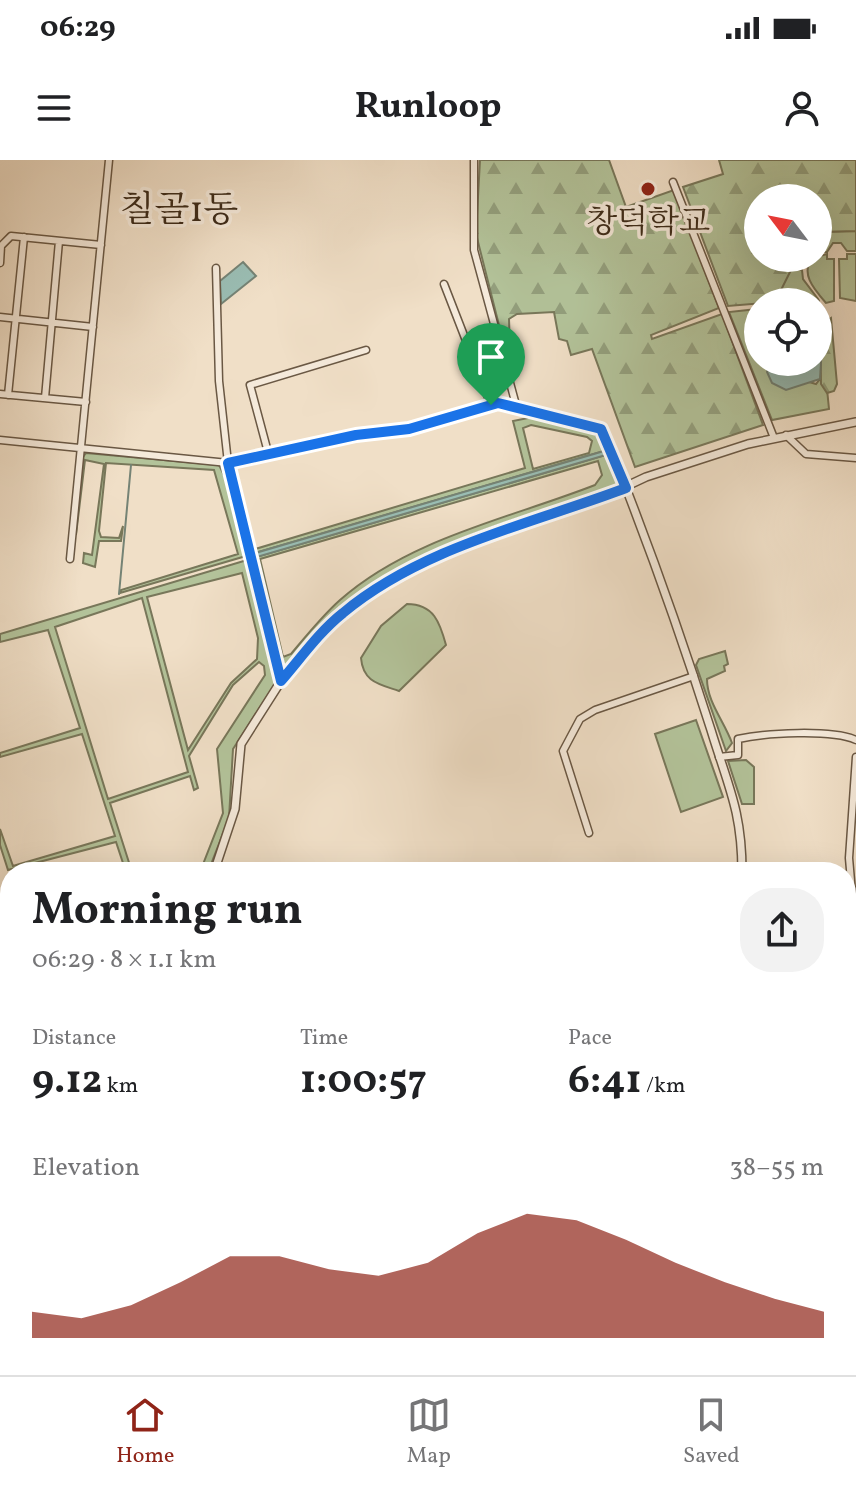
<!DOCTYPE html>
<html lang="en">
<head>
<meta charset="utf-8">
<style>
	:root { --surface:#fff; --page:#f2f2f2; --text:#202124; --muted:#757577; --line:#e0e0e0; --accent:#8f2418 }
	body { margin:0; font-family:Vollkorn,"Noto Serif KR",serif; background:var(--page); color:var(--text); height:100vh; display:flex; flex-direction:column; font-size:30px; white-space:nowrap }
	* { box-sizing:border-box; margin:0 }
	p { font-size:26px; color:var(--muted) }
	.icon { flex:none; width:44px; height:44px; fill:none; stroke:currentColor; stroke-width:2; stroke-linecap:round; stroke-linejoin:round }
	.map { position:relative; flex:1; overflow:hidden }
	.drawer { position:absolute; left:0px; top:702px; width:856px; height:514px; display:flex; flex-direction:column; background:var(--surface); border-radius:32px 32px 0 0; box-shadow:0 8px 32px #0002 }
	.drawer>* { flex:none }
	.needle { width:52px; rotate:302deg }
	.tools { position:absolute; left:744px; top:24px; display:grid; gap:16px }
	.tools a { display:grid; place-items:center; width:88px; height:88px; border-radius:50%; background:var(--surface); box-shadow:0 8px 32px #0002; font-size:40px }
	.pin { position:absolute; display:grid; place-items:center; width:68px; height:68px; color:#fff; margin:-82px -34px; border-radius:50% 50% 50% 0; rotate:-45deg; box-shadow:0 0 8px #0007 }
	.pin .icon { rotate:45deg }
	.round { display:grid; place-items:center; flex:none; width:84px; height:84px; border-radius:32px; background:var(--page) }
	.headline { display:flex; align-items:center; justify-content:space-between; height:136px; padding:0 32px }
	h1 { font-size:44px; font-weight:700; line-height:60px }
	.figures { display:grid; grid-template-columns:repeat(3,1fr); gap:12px; height:136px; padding:8px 32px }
	.figures div { display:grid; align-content:center }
	.figures b { font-size:40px; font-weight:700 }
	.figures small { font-size:22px; font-weight:400 }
	.figures p { font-size:22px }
	.chart { height:224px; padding:16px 32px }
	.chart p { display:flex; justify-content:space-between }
	.chart svg { width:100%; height:144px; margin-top:8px; fill:var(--accent); opacity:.7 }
	.status { display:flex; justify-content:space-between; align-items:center; height:56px; padding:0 40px; background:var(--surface); direction:ltr }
	.status svg { height:22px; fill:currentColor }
	header { display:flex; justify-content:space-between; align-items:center; height:104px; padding:0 32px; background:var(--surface); font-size:36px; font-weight:700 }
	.tab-bar { display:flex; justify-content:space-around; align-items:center; height:112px; border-top:2px solid var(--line); background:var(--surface); font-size:22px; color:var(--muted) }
	.tab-bar a { display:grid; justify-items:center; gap:4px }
	.tab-bar .on { color:var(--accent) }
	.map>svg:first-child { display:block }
	.green { fill:#b3c39a; stroke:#78775a; stroke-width:2; fill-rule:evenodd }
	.forest { fill:url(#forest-firs); stroke:#78775a; stroke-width:2 }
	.water { fill:#9abdb3; stroke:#758375; stroke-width:2 }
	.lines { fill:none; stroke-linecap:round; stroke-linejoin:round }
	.stream { stroke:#758375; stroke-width:2 }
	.minor-casing { stroke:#6a5844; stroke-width:9 }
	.tertiary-casing { stroke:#6a5844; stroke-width:10 }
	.minor { stroke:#f5eadb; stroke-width:6 }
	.tertiary { stroke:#f5eadb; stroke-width:7 }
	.rail { stroke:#3d2b19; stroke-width:2; stroke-dasharray:14 14; stroke-linecap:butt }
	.route-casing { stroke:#fff; stroke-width:16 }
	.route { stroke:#1a73e8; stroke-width:10 }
	.poi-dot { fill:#8f2418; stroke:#f5eadb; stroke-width:3 }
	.labels { text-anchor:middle; stroke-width:7; stroke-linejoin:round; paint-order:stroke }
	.poi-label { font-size:32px; fill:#3d2b19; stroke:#f5eadb }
	.quarter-label { font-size:36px; fill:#3d2b19; stroke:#f5eadb }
</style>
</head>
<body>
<div class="status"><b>06:29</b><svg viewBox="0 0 49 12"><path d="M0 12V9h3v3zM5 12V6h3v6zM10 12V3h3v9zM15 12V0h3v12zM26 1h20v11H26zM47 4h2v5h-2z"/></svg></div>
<header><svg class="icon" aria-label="menu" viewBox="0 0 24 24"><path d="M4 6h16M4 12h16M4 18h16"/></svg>Runloop<svg class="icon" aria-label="person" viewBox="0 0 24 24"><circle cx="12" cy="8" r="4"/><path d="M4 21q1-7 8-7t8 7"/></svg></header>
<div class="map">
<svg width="856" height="1215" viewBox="0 0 856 1215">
	<defs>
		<pattern id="forest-firs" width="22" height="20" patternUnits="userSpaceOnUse" patternTransform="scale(2)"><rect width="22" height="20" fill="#b3c39a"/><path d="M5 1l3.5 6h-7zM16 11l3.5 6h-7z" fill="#939f7d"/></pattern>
	</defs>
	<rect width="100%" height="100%" fill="#f0dfc7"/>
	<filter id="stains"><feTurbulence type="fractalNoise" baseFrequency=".0025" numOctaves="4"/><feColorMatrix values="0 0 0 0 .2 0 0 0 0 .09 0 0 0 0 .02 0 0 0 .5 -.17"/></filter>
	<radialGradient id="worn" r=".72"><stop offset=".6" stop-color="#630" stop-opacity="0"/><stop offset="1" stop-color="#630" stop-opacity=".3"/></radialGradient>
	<path class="green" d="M856 71V91H847L841 83H833L827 92H818V72Z
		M827 94V99H834V141L826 143C812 127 801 113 812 98Z
		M847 94H856V141L840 138 839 99H847Z
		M792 102 798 103 796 109 802 110 803 119 818 139 819 141 818 143 775 142Z
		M758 149 754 171 758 178V202H770L767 209 816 224 820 219 827 229 829 249 772 260 729 152Z
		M533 257C591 270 603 261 618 324 589 342 545 349 513 360 417 391 354 429 289 506L282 507 253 398 606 295 604 291 252 394V390L525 308 513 261ZM531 265 587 277 592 281 589 293 533 309 523 268ZM598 301 602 315 595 325C511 358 410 378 340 440 322 456 307 475 291 494L283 497 260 399Z
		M86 293 219 305 228 323 246 396 120 433 121 430 238 394 214 310 106 303 99 371 101 377 119 378 123 366 121 381H99L95 407 83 403 84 393 92 395 104 304 85 300 76 375 83 297Z
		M247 400 277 521 233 589 229 658 208 712H200L223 653 217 589 265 515 264 506 259 502 233 525 189 596 198 628 194 630 190 616 110 643 132 712H126L116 682 8 710 0 685V669L13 706 115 676 82 574 0 597V593L80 568 48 470 0 482V474ZM242 413 258 478 257 499 231 523 188 590 147 437ZM142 438 188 612 108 639 55 467Z
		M407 444C434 444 440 463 446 485L399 531C379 524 363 522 361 498L381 466Z
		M725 491 728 504 724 506 725 511 707 519C707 542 724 561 732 583L726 591 696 505 699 499Z
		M696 560 723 637 681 652 655 574Z
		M746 600 754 607V644H742L728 601Z"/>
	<path class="forest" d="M480 0H609L626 47 674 30 719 148 651 175 652 179 722 154 763 265 635 307 592 189 571 195 567 181 559 179 554 152 517 154 509 159 510 189H505L476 74Z
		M719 0H856V71L818 72V38H758V98H791L792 108 775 142 728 146 683 27 723 14Z
		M831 158 837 224 834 231 827 233 821 224 820 165Z"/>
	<path class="water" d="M243 102 256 116 221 144 220 121Z
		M818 164 823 169 820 219 786 230 772 223 767 212 770 202H818Z
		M604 291 606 295 253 398 252 394Z"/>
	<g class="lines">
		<path class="stream" d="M119 434 131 305"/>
		<defs>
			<path id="minor" d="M474 0V90L516 245
				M673 22 774 278
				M0 103 1 86 11 76 101 85
				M216 108 219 221 228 303 281 521
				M444 124 491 245
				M0 157 93 167
				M0 234 86 242
				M8 235 24 77
				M45 238 59 81
				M786 275 806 294 856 298
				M0 280 228 303 356 275 409 269 498 243 601 269 626 328
				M269 296 250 225 366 190
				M70 399 109 0
				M719 597 738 595V579C765 573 831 569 856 580
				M856 597 849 698 856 778
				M589 673 563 591 580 559 595 550 694 516
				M846 861 856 858
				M0 1010 10 1024
				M846 1036 856 1035
				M846 1133 856 1147
				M846 1182H856
				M846 1205 854 1215
				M356 1206 359 1215
				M393 1206 397 1215
				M424 1206 427 1215
				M838 1206 846 1215
				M294 1215 312 1206"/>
			<path id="tertiary" d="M626 328C657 408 685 488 711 570 728 626 742 651 742 712
				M214 712 235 649 241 584 281 521 327 467 358 441 394 419 467 384 614 332 646 317 748 284 856 262
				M0 962 10 953
				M846 968 856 977"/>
		</defs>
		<use href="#minor" class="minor-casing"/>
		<use href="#tertiary" class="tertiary-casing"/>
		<use href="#minor" class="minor"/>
		<use href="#tertiary" class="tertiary"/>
		<path class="rail" d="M0 1064 10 1091
			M64 1206 68 1215
			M80 1206 85 1215"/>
	</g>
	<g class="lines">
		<defs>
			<path id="route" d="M498 243 601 269 626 328C531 364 422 387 343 453 319 472 301 498 281 521L228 303 356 275 409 269Z"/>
		</defs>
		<use href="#route" class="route-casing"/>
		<use href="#route" class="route"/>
	</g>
	<circle class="poi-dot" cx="648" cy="29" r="8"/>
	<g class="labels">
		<g class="poi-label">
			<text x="648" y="72">창덕학교</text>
		</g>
		<g class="quarter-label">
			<text x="179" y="61">칠골1동</text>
		</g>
	</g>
	<rect width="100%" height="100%" filter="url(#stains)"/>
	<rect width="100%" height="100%" fill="url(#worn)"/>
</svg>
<div class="tools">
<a><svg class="needle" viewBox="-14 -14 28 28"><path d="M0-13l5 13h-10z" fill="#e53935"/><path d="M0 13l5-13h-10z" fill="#757577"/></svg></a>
<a><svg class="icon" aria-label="locate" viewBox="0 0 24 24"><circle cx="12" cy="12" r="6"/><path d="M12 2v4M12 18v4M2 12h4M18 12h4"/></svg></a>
</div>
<div class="pin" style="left:491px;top:245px;background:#1e9e55"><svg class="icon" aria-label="arrive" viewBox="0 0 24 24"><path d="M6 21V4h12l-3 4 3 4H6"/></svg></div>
<section class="drawer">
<div class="headline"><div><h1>Morning run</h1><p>06:29 · 8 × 1.1 km</p></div><a class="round"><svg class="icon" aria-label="share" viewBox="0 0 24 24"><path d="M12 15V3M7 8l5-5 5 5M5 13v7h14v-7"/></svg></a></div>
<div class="figures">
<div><p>Distance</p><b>9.12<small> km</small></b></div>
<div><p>Time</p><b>1:00:57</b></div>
<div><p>Pace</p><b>6:41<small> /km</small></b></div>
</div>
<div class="chart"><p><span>Elevation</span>38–55 m</p>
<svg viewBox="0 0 160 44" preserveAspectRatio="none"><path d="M0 44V36L10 38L20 34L30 27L40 19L50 19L60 23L70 25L80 21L90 12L100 6L110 8L120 14L130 21L140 27L150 32L160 36V44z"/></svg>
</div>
</section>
</div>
<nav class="tab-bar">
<a class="on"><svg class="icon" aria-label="home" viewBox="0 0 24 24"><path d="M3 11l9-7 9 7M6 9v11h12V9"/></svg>Home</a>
<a><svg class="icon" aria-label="map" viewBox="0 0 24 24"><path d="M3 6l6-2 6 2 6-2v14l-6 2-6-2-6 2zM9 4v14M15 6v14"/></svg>Map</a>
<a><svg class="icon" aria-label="saved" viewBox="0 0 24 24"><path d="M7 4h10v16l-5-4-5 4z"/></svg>Saved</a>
</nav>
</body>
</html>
